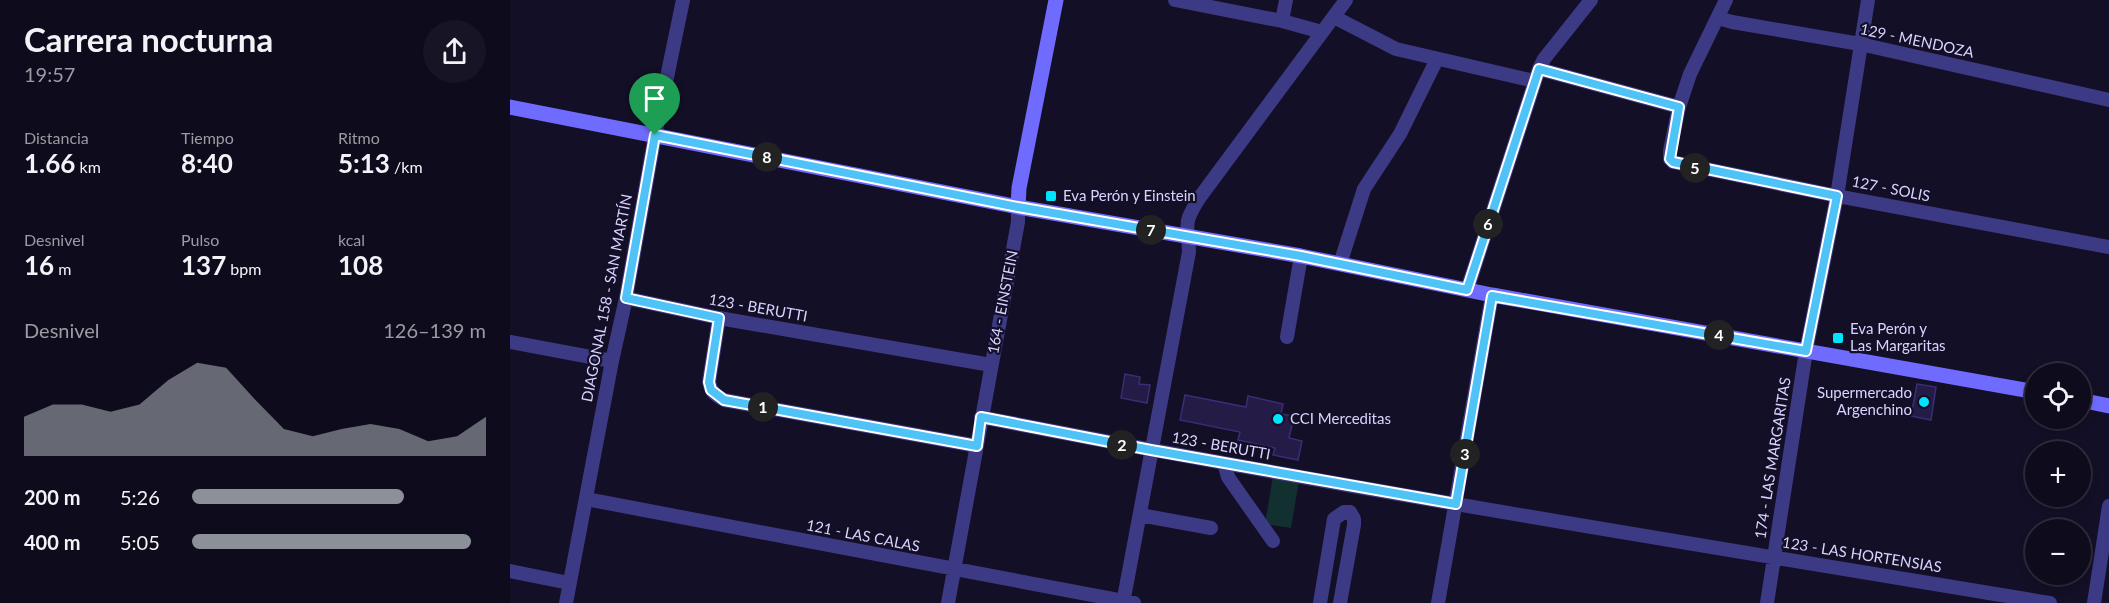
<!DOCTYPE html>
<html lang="es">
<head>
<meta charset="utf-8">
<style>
	:root { --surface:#0e0b1c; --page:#171425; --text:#f1f3f6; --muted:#9b9ba3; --line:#2e2b3b; --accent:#8c9099 }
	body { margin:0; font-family:Lato,sans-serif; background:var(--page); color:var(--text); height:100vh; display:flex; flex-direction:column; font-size:22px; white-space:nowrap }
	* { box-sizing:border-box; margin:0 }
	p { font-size:20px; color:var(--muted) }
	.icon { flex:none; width:33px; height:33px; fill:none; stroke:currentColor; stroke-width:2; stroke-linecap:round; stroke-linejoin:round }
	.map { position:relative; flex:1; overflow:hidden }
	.drawer { display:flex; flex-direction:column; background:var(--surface); width:510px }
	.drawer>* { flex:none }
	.tools { position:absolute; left:1515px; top:363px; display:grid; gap:12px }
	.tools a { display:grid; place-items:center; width:66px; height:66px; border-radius:50%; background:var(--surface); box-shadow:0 3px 9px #0003,0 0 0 2px var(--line); font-size:30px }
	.pin { position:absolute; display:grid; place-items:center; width:51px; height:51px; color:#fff; margin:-62px -26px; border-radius:50% 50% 50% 0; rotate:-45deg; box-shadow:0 0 6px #0007 }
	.pin .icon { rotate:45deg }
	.km { position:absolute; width:30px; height:30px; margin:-15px; border-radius:50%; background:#222; color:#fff; font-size:16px; line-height:30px; text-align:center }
	.round { display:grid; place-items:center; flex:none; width:63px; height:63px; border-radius:32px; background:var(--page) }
	.summary { display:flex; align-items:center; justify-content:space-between; height:102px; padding:0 24px }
	h1 { font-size:33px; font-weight:700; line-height:45px }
	.figures { display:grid; grid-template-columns:repeat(3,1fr); gap:9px; height:102px; padding:6px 24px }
	.figures div { display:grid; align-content:center }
	.figures b { font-size:26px; font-weight:700 }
	.figures small { font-size:16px; font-weight:400 }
	.figures p { font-size:16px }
	.chart { height:168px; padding:12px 24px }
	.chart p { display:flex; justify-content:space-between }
	.chart svg { width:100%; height:108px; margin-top:6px; fill:var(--accent); opacity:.7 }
	ul { padding:0 24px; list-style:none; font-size:20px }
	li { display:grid; grid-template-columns:96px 72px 1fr; align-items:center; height:45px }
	li i { height:15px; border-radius:8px; background:var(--accent) }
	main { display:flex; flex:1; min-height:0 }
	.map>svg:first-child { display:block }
	.green { fill:#12302f }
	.building { fill:#241b47; stroke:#3b2d73; stroke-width:1.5 }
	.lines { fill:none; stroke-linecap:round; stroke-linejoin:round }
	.street { stroke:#3d3a85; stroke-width:14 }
	.secondary { stroke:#6f6bff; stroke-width:15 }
	.route-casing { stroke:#fff; stroke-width:12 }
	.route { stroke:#4fc3f7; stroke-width:8 }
	.poi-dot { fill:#00e5ff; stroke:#130f26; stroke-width:2 }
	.labels { text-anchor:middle; stroke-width:4.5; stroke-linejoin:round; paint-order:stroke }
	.street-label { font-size:15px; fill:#d9d4ff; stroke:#130f26 }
	.poi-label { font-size:15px; fill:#d9d4ff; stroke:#130f26; text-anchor:start }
</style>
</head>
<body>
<main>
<section class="drawer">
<div class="summary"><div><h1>Carrera nocturna</h1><p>19:57</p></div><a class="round"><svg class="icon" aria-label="share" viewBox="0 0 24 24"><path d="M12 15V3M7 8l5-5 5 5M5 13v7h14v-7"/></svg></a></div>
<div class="figures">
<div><p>Distancia</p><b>1.66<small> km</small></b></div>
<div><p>Tiempo</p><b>8:40</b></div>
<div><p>Ritmo</p><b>5:13<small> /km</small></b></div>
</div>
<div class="figures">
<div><p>Desnivel</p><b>16<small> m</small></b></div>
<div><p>Pulso</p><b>137<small> bpm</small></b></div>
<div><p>kcal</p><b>108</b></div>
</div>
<div class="chart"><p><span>Desnivel</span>126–139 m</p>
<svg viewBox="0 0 160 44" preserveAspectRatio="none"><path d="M0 44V28L10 23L20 23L30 26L40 23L50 13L60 6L70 8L80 21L90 33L100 36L110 33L120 31L130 33L140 38L150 36L160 28V44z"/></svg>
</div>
<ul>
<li><b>200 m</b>5:26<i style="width:72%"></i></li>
<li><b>400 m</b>5:05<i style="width:95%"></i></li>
</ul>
</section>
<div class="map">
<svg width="1599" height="603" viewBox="0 0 1599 603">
	<rect width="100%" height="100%" fill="#130f26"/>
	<path class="green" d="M763 476 789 481 781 528 755 524Z"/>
	<path class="building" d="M615 374 630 377 629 384 640 385 637 403 611 398Z
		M1407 384 1426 387 1421 420 1401 416Z
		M675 395 736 407 738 396 773 404 771 414 784 416 779 438 792 441 788 460 763 455 765 448 728 440 730 432 670 420Z"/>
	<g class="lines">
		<path class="street" d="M665 0 772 21 812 32
			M1216 0 1180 74 1169 107 1160 151V159L1163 162 1327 196 1599 247
			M824 17 886 49 1024 81
			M1208 18 1222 22 1350 44 1599 100
			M772 21 776 0
			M1029 69 1169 107
			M830 264 854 189 890 134 927 59
			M957 290 1029 69 1034 59 1081 0
			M116 298 209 318 481 365
			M209 318 199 382C201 392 205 395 214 400L467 446
			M777 337 791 256
			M0 342 102 361
			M471 417C826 487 1183 544 1540 603
			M714 463 718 477 763 541
			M76 499 624 603
			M630 515 701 528
			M0 571 59 583
			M56 603 102 361 116 298 145 135 173 0
			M438 603 508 222V207
			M613 603 679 252C678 223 672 225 690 197L836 0
			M810 603 824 519 834 512H840L844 519V525L830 603
			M928 603 982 295
			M1257 603 1296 351 1327 196 1358 0
			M1584 603 1599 506"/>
		<path class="secondary" d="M0 107 508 207 791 256 982 295 1526 392
			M508 207 509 188 546 0
			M1570 400 1599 406"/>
	</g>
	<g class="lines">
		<defs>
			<path id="route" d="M1029 69 1169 107 1160 159 1163 162 1327 196 1296 351 982 296 946 504 641 450 471 417 467 446 214 400 201 390 199 382 209 318 116 298 145 135 508 207 791 256 957 290Z"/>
		</defs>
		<use href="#route" class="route-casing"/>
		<use href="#route" class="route"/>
	</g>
	<g class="poi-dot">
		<rect x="535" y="190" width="12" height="12" rx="3"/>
		<rect x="1322" y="332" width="12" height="12" rx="3"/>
		<circle cx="1414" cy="402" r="6"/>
		<circle cx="768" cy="419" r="6"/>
	</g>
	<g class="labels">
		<g class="street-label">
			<text transform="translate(1407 41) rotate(12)" y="5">129 - MENDOZA</text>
			<text transform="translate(1381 189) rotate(11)" y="5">127 - SOLIS</text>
			<text transform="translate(97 298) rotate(-79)" y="5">DIAGONAL 158 - SAN MARTÍN</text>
			<text transform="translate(493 302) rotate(-79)" y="5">164 - EINSTEIN</text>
			<text transform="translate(248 308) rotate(10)" y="5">123 - BERUTTI</text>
			<text transform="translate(711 446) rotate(10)" y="5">123 - BERUTTI</text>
			<text transform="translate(1263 458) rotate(-81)" y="5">174 - LAS MARGARITAS</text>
			<text transform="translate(353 536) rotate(11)" y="5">121 - LAS CALAS</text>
			<text transform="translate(1352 555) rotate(9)" y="5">123 - LAS HORTENSIAS</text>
		</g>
		<g class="poi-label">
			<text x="553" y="201">Eva Perón y Einstein</text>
			<text x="1340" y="334">Eva Perón y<tspan x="1340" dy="17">Las Margaritas</tspan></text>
			<text x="1402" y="398" text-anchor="end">Supermercado<tspan x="1402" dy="17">Argenchino</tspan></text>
			<text x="780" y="424">CCI Merceditas</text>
		</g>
	</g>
</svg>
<div class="tools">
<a><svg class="icon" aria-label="locate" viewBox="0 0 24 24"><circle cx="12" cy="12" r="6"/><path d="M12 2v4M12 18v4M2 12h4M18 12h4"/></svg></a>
<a>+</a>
<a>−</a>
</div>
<div class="pin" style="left:145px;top:135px;background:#1e9e55"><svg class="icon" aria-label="arrive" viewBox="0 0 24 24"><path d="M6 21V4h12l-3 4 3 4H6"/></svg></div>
<b class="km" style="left:253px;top:407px">1</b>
<b class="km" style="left:612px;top:445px">2</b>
<b class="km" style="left:955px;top:454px">3</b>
<b class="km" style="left:1209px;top:335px">4</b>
<b class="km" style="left:1185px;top:168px">5</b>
<b class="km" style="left:978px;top:224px">6</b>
<b class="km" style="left:641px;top:230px">7</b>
<b class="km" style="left:257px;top:157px">8</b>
</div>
</main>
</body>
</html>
